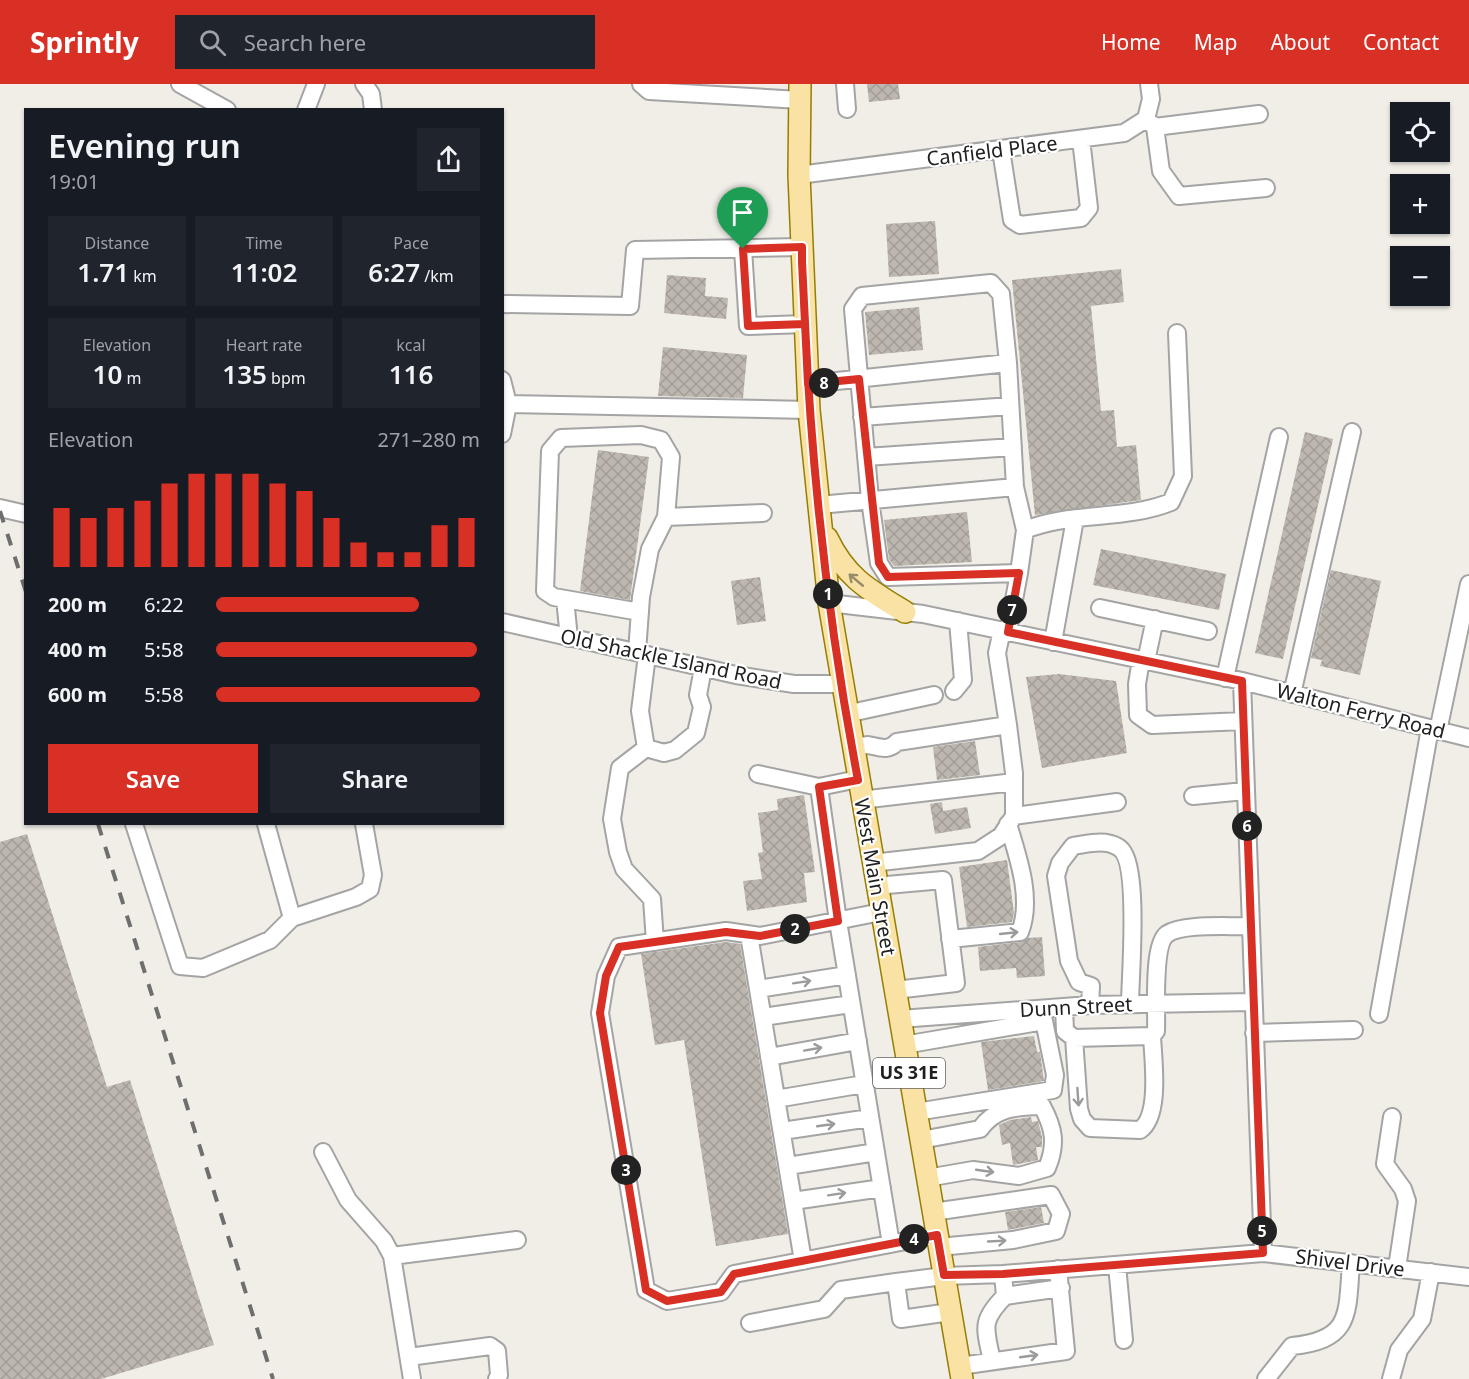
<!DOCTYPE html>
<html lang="en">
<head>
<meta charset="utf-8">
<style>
	:root { --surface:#171b24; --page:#20242c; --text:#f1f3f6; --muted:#9ea1a6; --accent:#d93025 }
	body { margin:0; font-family:"Noto Sans",sans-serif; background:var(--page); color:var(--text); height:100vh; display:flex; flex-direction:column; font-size:22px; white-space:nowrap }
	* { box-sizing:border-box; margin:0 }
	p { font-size:20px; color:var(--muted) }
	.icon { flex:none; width:33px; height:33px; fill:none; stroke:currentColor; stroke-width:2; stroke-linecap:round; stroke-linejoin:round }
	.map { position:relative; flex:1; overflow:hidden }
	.details { position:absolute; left:24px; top:24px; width:480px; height:717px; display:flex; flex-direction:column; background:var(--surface); border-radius:0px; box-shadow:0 2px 4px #0004 }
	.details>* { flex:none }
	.controls { position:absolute; left:1390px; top:18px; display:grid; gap:12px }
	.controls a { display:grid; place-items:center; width:60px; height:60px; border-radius:0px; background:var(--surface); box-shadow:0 2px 4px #0004; font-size:30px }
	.pin { position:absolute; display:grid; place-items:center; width:51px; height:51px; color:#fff; margin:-62px -26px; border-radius:50% 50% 50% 0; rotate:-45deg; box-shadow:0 0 6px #0007 }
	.pin .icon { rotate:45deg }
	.km { position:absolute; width:30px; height:30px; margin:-15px; border-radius:50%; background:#222; color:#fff; font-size:16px; line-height:30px; text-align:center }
	.round { display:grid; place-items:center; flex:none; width:63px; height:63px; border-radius:0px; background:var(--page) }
	.head { display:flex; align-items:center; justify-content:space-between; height:102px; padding:0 24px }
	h1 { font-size:33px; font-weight:600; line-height:45px }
	.figures { display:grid; grid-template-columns:repeat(3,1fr); gap:9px; height:102px; padding:6px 24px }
	.figures div { display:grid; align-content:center; border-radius:0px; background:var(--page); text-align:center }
	.figures b { font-size:26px; font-weight:600 }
	.figures small { font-size:16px; font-weight:400 }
	.figures p { font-size:16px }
	.chart { height:168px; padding:12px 24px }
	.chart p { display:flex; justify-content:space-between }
	.chart svg { width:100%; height:108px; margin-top:6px; stroke:var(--accent); stroke-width:6 }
	.action { display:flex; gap:12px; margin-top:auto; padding:12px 24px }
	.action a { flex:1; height:69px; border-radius:0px; background:var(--accent); color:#fff; font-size:24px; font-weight:600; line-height:69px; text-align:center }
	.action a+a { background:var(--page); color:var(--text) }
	ul { padding:0 24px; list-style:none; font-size:20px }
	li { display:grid; grid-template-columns:96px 72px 1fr; align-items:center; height:45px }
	li i { height:15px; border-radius:8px; background:var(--accent) }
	header { display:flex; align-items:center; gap:36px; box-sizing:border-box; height:84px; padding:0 30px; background:var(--accent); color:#fff }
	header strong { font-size:28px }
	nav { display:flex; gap:33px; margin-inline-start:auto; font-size:21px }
	.search { width:420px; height:54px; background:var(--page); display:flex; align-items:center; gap:15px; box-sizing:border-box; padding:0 21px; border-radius:0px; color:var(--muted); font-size:22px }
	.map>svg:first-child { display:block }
	.building { fill:url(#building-cross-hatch) }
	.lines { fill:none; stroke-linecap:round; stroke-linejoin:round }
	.minor-casing { stroke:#a4a4a4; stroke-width:20 }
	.major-casing { stroke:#967e05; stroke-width:24 }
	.minor { stroke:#fff; stroke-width:16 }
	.major { stroke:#f9e2a3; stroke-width:21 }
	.rail { stroke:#6e6e6e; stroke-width:4; stroke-dasharray:12 12; stroke-linecap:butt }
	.oneway { stroke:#978b68 }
	.oneway2 { stroke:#9b9b9b }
	.route-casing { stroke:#fff; stroke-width:12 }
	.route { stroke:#d93025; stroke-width:8 }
	.labels { text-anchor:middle; stroke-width:4.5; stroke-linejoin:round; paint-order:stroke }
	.shield { fill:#fff; stroke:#636363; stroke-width:1.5 }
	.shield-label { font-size:18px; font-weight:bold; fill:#202020 }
	.street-label { font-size:20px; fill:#202020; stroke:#fff }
</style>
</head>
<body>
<header>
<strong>Sprintly</strong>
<div class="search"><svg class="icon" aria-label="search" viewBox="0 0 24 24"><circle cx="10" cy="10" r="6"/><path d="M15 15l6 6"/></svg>Search here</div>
<nav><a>Home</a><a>Map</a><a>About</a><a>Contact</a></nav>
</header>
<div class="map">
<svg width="1469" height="1295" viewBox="0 0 1469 1295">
	<defs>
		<pattern id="building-cross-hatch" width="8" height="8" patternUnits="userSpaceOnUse" patternTransform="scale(1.5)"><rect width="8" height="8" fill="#bdb7b0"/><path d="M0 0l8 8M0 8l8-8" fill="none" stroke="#a29d97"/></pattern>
	</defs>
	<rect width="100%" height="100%" fill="#f0eee7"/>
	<path class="building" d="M867 0H898L900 15 869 18Z
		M935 137 939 190 889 193 886 140Z
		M1121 185 1124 218 1091 222 1101 327 1114 326 1117 363 1136 361 1141 416 1035 431 1012 196Z
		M667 191 706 194 705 212 728 214 726 235 664 229Z
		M919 223 923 266 869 271 865 228Z
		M663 263 747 271 743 314 658 312Z
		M1305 348 1333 355 1283 575 1255 569Z
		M598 366 649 373 630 516 580 507Z
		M967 428 972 478 894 482 889 475 884 436Z
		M1101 465 1226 490 1219 526 1093 501Z
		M1331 486 1381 497 1360 591 1320 582 1322 576 1311 574Z
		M760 493 766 537 737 541 731 497Z
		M1059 590 1116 597 1127 669 1042 684 1026 593Z
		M975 657 980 691 937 696 933 663Z
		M804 711 815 788 804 789 807 818 747 827 743 797 762 795 758 769 763 768 758 729 778 726 777 715Z
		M942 718 943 727 967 723 971 744 935 750 930 720Z
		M27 750 107 1003 130 996 214 1261 101 1295H0V758Z
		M1007 776 1014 829 1012 838 967 843 959 783Z
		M1042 853 1045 892 1017 894 1016 884 980 887 978 863 1021 858 1028 854Z
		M726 858 740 860 788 1150 716 1162 684 956 655 961 641 870Z
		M1034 952 1037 968H1040L1044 997 988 1006 981 958Z
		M1031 1033 1032 1038 1038 1037 1042 1053V1063H1036L1038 1076 1013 1081 1010 1059 1002 1061 999 1041 1010 1036Z
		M1041 1123 1044 1139 1008 1146 1005 1128Z"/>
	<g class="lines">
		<defs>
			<path id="minor" d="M180 0 227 26
				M364 0 371 10 373 26
				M641 0 649 7 800 16
				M845 0 847 25
				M306 26 316 0
				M1146 35 1155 43 1161 87 1179 112 1266 104
				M1155 43 1259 30
				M1001 66 1012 136 1020 141 1081 134 1089 124 1081 55
				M799 91 1124 49 1146 35 1151 15 1149 0
				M743 165 748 242 805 240
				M502 220 630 222 635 166 802 163
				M1008 279 1001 210 991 199 862 212 853 225 870 416 879 479 888 493 1019 489 1025 446 1015 403
				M502 296 508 320 502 350
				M808 300 1008 279 1015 403 819 421
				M508 320 809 326
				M862 333 1010 322
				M866 373 1013 363
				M0 424 26 430
				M666 433 763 429
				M1025 446C1071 427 1124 437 1171 418L1183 392 1177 249
				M565 515 569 554
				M829 519 923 530 1242 597 1469 654
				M1100 524 1208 547
				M502 538 736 591 794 600H841
				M1008 548 1019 489
				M1053 558 1075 435
				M637 568 641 513 650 465 666 433 671 373 661 356 641 351 561 354 550 367 545 507 554 513 640 528
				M1141 576 1137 600 1138 631 1152 641 1243 637
				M1146 577 1155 535
				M1225 594 1279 353
				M1242 597 1263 1169
				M954 607 963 596 958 537
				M1292 610 1352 348
				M846 630 934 611
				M1438 647 1469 500
				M646 664 640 627 647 571
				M852 664C857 663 864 661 868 661 879 663 888 668 897 658L1008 641 997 569 1002 546
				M758 690 819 703
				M858 695 819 703 838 837 891 1160
				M1193 712 1245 707
				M861 716 1014 698
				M1014 732 1117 718
				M134 740 180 882 203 884 270 856 292 834 266 740
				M872 779 978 767 1001 752 1014 732V689L1008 641
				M876 802 943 796 956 899 895 906
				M881 828 760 852 726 847 619 863 606 892 600 929 646 1206 667 1217 721 1208 734 1190 937 1151
				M292 834 356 813 370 805 373 791 364 740
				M749 851 803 1177
				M950 855 1020 848C1033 815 1018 773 1008 740
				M655 858 652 815 624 785 618 768 612 735 620 684 646 664 664 669 675 666 696 649 702 623 698 611 703 584
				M758 905 847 891
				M1090 921 1091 902 1079 898 1069 877 1056 792 1060 779 1073 762C1088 760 1104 755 1118 763 1141 775 1130 893 1130 920
				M1064 923 1065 947 1074 954 1152 952 1156 947C1157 927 1152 861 1167 850 1183 839 1230 843 1250 842
				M1379 930 1430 644
				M763 933 851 920
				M900 935 1090 921 1253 918
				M1254 949 1354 946
				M1074 954 1079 1025 1082 1035 1090 1044 1140 1046C1161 1032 1153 975 1152 952
				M904 961 1044 937 1055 991 1053 1006 916 1028
				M769 973 858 957
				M776 1015 864 1000
				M1392 1033 1385 1080 1403 1105 1407 1117 1397 1184
				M782 1047 870 1034
				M921 1056 980 1045C996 1023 1016 1023 1042 1022 1054 1044 1057 1060 1047 1084L1019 1092 973 1086 927 1094
				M323 1068 348 1116 384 1157 392 1172 412 1295
				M788 1082 876 1068
				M793 1117 882 1104
				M933 1128 1051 1111 1061 1130 1056 1147 1013 1156 939 1163
				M392 1172 517 1156
				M1117 1181 1124 1256
				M1005 1212 1061 1204
				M950 1228 901 1235 896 1198 944 1192 1003 1190 1263 1169 1469 1193
				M750 1239 824 1225 841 1206 896 1198
				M409 1273 490 1262 497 1267 499 1291 497 1295
				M992 1277C985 1244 980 1237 1005 1212L1003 1190
				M960 1282 1066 1267 1058 1185
				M1266 1295 1292 1262C1352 1256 1347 1230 1351 1179
				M1391 1295 1399 1266 1422 1235 1431 1188"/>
			<path id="major" d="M800 0 799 91 809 326 829 519 962 1295
				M827 454C846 494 869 506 905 528"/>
		</defs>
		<use href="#minor" class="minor-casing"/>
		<use href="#major" class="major-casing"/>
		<use href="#minor" class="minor"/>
		<use href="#major" class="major"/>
		<path class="rail" d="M0 427 26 508
			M98 740 273 1295"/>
	</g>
	<defs><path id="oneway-shaft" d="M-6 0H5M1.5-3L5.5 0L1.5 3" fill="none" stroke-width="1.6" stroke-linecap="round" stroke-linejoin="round" transform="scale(1.5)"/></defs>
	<use class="oneway" href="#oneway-shaft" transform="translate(856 496) rotate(-140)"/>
	<g class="oneway2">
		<use href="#oneway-shaft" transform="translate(1009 849) rotate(-6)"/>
		<use href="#oneway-shaft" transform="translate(802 898) rotate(-9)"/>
		<use href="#oneway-shaft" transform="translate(813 965) rotate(-10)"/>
		<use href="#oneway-shaft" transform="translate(1078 1013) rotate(86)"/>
		<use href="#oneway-shaft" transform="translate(826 1041) rotate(-8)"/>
		<use href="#oneway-shaft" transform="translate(985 1087) rotate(8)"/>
		<use href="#oneway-shaft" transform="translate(837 1110) rotate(-9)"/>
		<use href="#oneway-shaft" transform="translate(997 1157) rotate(-3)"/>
		<use href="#oneway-shaft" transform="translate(1029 1272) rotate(-8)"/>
	</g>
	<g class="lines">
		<defs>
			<path id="route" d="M743 165 748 242 805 240C812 392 829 545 858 696L819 703 838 837 760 852 726 848 619 863 606 892 600 929 646 1206 667 1217 721 1208 734 1190 937 1151 944 1191 1003 1190 1263 1169 1242 597 1008 548 1019 489 888 493 879 479 859 295 808 300 802 178V163L743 165"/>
		</defs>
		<use href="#route" class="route-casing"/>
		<use href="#route" class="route"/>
	</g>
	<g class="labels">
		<rect class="shield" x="873" y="974" width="72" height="30" rx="4.5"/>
		<g class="shield-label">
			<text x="909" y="995">US 31E</text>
		</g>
		<g class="street-label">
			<text transform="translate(992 67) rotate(-7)" y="7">Canfield Place</text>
			<text transform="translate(671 575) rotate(12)" y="7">Old Shackle Island Road</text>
			<text transform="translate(1361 627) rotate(14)" y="7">Walton Ferry Road</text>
			<text transform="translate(875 793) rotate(80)" y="7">West Main Street</text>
			<text transform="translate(1076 923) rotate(-3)" y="7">Dunn Street</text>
			<text transform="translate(1350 1179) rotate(7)" y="7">Shivel Drive</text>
		</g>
	</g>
</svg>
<div class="controls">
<a><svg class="icon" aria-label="locate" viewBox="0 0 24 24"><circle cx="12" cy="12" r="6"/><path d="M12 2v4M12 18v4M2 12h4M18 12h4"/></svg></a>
<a>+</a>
<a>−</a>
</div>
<div class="pin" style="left:743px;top:165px;background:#1e9e55"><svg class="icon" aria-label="arrive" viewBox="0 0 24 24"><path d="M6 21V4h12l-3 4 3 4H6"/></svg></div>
<b class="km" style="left:828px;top:510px">1</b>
<b class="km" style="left:795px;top:845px">2</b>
<b class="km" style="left:626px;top:1086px">3</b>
<b class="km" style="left:914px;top:1155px">4</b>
<b class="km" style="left:1262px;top:1147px">5</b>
<b class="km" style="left:1247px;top:742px">6</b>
<b class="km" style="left:1012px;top:526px">7</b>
<b class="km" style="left:824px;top:299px">8</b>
<section class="details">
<div class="head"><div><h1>Evening run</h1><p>19:01</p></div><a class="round"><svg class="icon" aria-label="share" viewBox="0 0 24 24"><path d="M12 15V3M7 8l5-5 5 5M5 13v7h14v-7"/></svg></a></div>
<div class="figures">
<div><p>Distance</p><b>1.71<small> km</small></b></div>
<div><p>Time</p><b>11:02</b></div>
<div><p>Pace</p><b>6:27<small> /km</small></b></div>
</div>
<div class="figures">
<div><p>Elevation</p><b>10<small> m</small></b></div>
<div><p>Heart rate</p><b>135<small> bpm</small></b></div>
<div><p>kcal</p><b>116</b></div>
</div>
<div class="chart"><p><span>Elevation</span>271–280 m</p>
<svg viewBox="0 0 160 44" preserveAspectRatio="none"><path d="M5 44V20M15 44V24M25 44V20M35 44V17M45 44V10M55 44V6M65 44V6M75 44V6M85 44V10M95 44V13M105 44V24M115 44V34M125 44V38M135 44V38M145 44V27M155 44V24"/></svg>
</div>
<ul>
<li><b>200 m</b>6:22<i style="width:77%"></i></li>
<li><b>400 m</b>5:58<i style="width:99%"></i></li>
<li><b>600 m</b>5:58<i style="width:100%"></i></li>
</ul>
<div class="action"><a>Save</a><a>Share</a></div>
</section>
</div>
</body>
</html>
